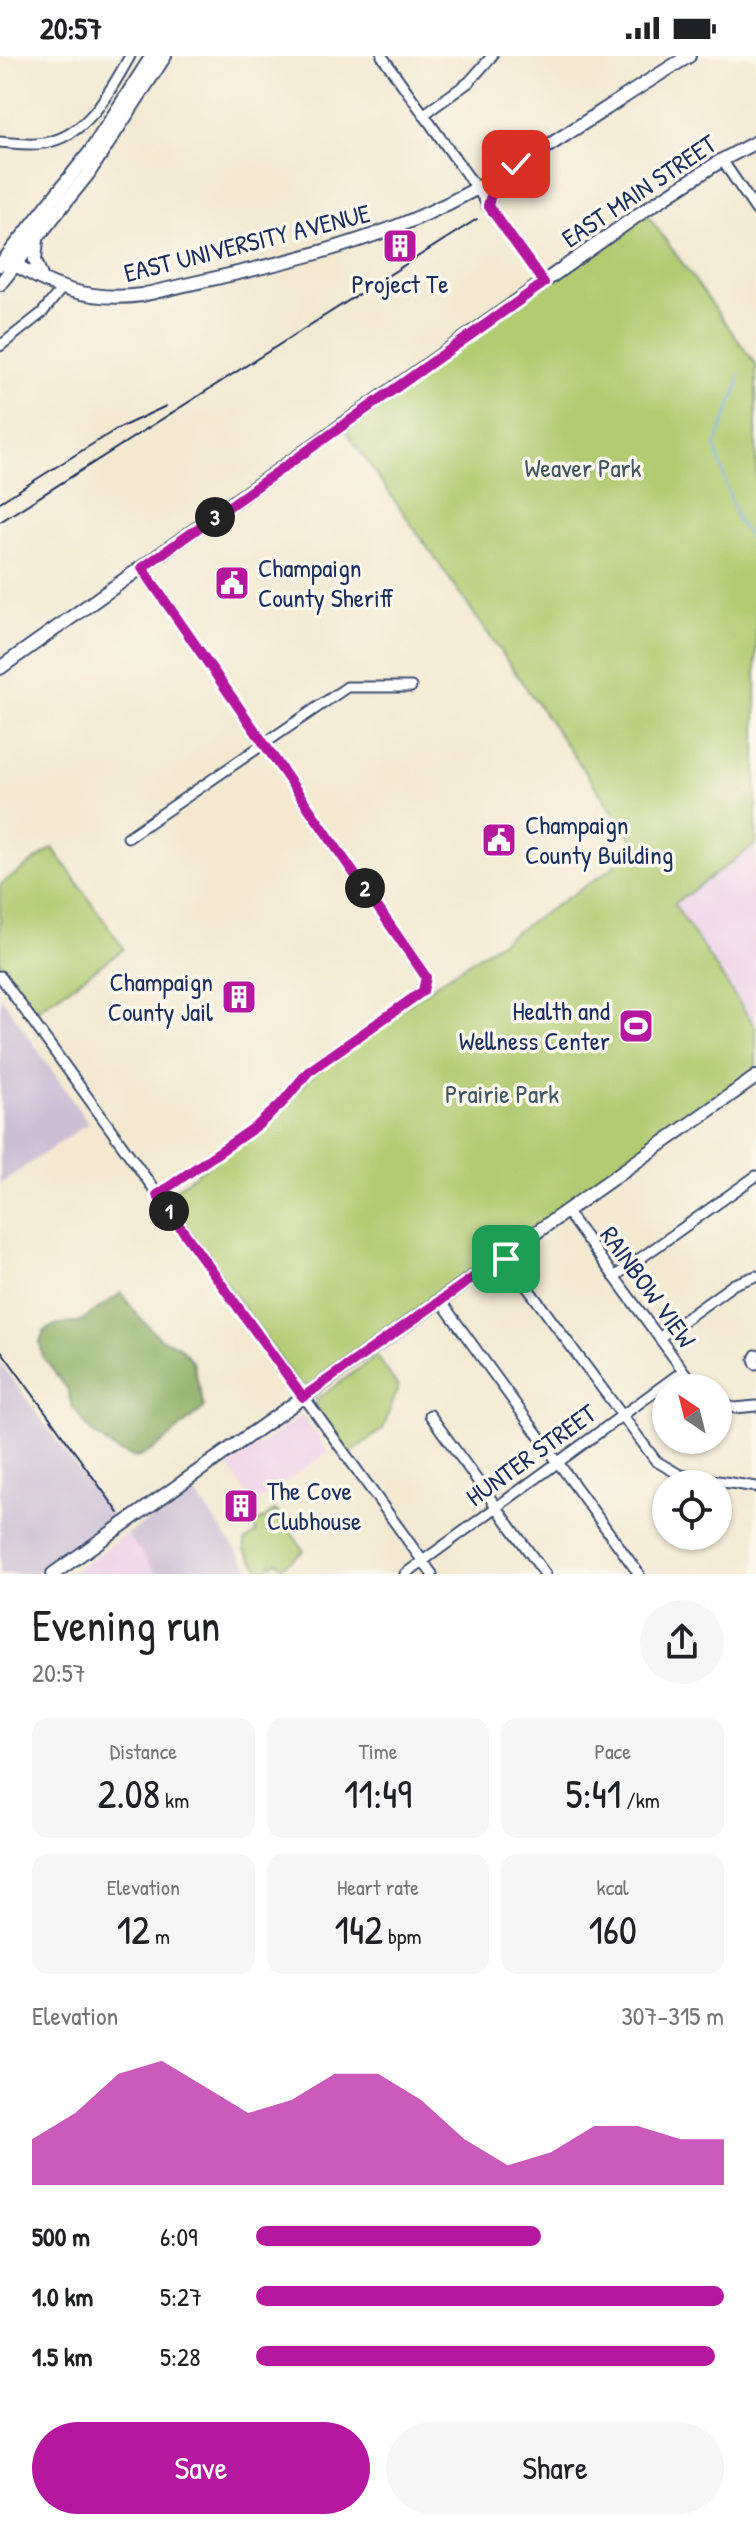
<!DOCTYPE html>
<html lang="en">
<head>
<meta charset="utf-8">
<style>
	:root { --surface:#fff; --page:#f6f6f6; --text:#202124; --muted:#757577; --accent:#b5179e }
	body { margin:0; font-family:"Patrick Hand",sans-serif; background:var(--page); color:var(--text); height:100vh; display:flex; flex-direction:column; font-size:30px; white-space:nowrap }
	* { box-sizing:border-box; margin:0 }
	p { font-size:26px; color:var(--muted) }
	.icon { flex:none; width:44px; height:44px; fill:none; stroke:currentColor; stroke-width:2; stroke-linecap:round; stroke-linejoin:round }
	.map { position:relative; height:1518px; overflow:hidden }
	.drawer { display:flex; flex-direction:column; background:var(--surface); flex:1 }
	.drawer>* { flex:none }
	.needle { width:52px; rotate:325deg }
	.buttons { position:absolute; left:652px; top:1318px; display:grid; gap:16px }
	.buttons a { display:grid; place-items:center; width:80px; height:80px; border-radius:50%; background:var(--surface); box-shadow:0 2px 6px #0004; font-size:40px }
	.pin { position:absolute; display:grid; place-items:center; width:68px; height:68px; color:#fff; margin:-34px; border-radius:16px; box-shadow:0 4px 12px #0006 }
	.km { position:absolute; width:40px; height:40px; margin:-20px; border-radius:50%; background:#222; color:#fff; font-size:22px; line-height:40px; text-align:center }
	.round { display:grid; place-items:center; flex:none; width:84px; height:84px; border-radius:42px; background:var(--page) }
	.head { display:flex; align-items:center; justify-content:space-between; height:136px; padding:0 32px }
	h1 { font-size:44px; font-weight:600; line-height:60px }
	.metrics { display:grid; grid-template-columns:repeat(3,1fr); gap:12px; height:136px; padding:8px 32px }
	.metrics div { display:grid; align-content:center; border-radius:16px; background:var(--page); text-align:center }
	.metrics b { font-size:40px; font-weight:600 }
	.metrics small { font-size:22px; font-weight:400 }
	.metrics p { font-size:22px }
	.chart { height:224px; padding:16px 32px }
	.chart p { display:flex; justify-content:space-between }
	.chart svg { width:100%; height:144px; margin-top:8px; fill:var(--accent); opacity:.7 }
	.cta { display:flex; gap:16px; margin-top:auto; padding:16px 32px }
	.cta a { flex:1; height:92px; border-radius:48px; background:var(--accent); color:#fff; font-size:32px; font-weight:600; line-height:92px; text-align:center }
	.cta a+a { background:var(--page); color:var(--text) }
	ul { padding:0 32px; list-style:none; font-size:26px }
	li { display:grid; grid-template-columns:128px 96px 1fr; align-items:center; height:60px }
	li i { height:20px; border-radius:10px; background:var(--accent) }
	.status { display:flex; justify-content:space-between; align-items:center; height:56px; padding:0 40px; background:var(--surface); direction:ltr }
	.status svg { height:22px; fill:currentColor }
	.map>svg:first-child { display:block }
	.built { fill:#edd1e9 }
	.industrial { fill:#ccbfd4 }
	.green { fill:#b0cb71; stroke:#667d68; stroke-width:2 }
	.forest { fill:#8caf63; stroke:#546f60; stroke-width:2 }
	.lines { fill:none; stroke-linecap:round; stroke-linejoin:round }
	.stream { stroke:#7bb0e9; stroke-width:2 }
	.minor-casing { stroke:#3b4b6f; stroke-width:13 }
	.major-casing { stroke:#3b4b6f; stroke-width:16 }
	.minor { stroke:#fff; stroke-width:9 }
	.major { stroke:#fff; stroke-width:12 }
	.rail { stroke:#1b2f5e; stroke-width:2 }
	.route-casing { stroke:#fff; stroke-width:16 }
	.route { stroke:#b5179e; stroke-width:10 }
	.labels { text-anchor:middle; stroke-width:7; stroke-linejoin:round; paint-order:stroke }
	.street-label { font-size:26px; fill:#1b2f5e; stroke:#fbf7ec }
	.poi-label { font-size:26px; fill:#1b2f5e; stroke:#fbf7ec; text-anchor:start }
	.park-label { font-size:26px; fill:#405663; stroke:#fbf7ec }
</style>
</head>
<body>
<div class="status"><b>20:57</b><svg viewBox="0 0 49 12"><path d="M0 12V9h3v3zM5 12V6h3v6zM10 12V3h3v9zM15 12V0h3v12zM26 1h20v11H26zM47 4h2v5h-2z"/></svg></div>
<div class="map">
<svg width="756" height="1518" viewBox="0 0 756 1518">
	<rect width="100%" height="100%" fill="#fbf7ec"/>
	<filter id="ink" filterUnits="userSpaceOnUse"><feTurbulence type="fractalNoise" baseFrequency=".0125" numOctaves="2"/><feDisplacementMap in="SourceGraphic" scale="16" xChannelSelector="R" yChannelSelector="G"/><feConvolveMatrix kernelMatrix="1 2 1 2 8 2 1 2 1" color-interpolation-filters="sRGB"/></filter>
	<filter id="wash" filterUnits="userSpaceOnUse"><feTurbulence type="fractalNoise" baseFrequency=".006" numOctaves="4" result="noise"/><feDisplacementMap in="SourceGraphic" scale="32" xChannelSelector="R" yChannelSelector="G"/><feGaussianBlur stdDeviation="1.8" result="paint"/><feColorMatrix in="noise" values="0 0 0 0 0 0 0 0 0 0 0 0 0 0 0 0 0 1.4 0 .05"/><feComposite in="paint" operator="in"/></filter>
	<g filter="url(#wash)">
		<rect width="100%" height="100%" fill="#f3e9d1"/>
		<path class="built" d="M756 788V972L673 848Z
			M302 1359 328 1396 254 1448 228 1411Z
			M127 1478 157 1518H69Z"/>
		<path class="industrial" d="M0 939 88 1067 0 1128Z
			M0 1307 114 1463 35 1518H0Z
			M195 1437 228 1483 254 1518H157L127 1478Z"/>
		<path class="green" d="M646 157 756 309V788L674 848 756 972V1014L311 1329H299L171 1149 170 1143 173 1135 269 1065 315 1017 436 928 611 813 635 787 343 371Z
			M53 792 124 893 31 958 0 915V829Z
			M377 1300 398 1331 383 1373 349 1398 315 1350V1344Z
			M276 1454 304 1495 282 1511 277 1505 262 1516 245 1494V1485L257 1476 253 1470Z"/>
		<path class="forest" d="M121 1237 141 1263 161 1283 179 1290 193 1306 204 1352C184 1367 158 1395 136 1402L117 1395 91 1376 71 1348 68 1334 43 1301 40 1286 45 1274 58 1268 78 1267Z"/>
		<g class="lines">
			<path class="stream" d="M739 317 738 330 715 390 737 464 752 485
				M754 486 756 488"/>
		</g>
	</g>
	<g filter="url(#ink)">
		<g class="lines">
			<defs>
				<path id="minor" d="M382 0 544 227
					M423 59 469 26 492 0
					M0 86C15 87 30 90 44 87 88 80 110 35 130 0
					M722 104 756 154
					M0 290 42 257 62 232
					M142 512 426 921 423 935 308 1016 281 1048 258 1069 157 1139
					M128 781 347 631H411
					M0 920 432 1518
					M566 1155 696 1332
					M504 1200 656 1405 680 1419 756 1431
					M614 1221 756 1120
					M440 1244 639 1518
					M659 1282 734 1228 756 1220
					M756 1299 754 1303 756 1308
					M718 1348 735 1352 756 1350
					M430 1359 545 1518
					M405 1518 683 1315"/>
				<path id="major" d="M488 149 496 121
					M37 184 35 204 42 223
					M6 202C48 232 91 246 142 239 238 216 337 199 428 157 520 115 602 52 689 0
					M0 209 90 96 152 0
					M0 228 88 118 165 0
					M0 612 645 154 722 104 756 86
					M53 1518 756 1021"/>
			</defs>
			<use href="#minor" class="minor-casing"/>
			<use href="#major" class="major-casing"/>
			<use href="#minor" class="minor"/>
			<use href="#major" class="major"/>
			<path class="rail" d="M0 446 115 374 166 350
				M0 466 477 163
				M0 1293 119 1457"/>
		</g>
	</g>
	<g class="lines" filter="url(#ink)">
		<defs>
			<path id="route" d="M506 1203 504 1200 303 1341 157 1139 258 1069 281 1048 308 1016 423 935 426 921 142 512 544 227 488 149 497 121 516 108"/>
		</defs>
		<use href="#route" class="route-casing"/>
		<use href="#route" class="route"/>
	</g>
	<defs>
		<symbol id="building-square" viewBox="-11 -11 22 22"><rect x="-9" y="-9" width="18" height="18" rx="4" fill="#b5179e" stroke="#fbf7ec"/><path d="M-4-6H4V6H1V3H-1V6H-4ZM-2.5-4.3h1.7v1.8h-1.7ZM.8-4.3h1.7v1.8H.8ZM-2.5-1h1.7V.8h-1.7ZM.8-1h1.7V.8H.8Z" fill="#fff"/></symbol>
		<symbol id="civic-square" viewBox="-11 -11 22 22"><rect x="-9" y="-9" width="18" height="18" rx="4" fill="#b5179e" stroke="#fbf7ec"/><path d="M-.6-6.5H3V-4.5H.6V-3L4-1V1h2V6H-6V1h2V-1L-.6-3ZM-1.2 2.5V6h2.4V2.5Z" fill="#fff"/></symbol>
		<symbol id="stadium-square" viewBox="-11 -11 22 22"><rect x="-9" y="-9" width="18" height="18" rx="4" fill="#b5179e" stroke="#fbf7ec"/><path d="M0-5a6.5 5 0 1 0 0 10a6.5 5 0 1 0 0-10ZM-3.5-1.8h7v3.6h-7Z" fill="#fff"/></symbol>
	</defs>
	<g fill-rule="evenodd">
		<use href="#building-square" x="380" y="170" width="40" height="40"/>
		<use href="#civic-square" x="212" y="507" width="40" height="40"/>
		<use href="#civic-square" x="479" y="764" width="40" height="40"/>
		<use href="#building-square" x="219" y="921" width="40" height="40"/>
		<use href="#stadium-square" x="616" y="950" width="40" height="40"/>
		<use href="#building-square" x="221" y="1430" width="40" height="40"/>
	</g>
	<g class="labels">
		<g class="street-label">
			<text transform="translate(639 135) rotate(-34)" y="9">EAST MAIN STREET</text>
			<text transform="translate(247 187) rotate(-14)" y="9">EAST UNIVERSITY AVENUE</text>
			<text transform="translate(648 1231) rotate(54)" y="9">RAINBOW VIEW</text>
			<text transform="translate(531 1399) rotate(-36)" y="9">HUNTER STREET</text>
		</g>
		<g class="poi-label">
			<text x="400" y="237" text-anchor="middle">Project Te</text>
			<text x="258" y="521">Champaign<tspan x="258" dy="30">County Sheriff</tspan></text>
			<text x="525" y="778">Champaign<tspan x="525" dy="30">County Building</tspan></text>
			<text x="213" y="935" text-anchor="end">Champaign<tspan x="213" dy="30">County Jail</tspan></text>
			<text x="610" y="964" text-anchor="end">Health and<tspan x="610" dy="30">Wellness Center</tspan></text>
			<text x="267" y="1444">The Cove<tspan x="267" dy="30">Clubhouse</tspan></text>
		</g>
		<g class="park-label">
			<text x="583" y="421">Weaver Park</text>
			<text x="502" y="1047">Prairie Park</text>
		</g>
	</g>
</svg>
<div class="buttons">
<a><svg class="needle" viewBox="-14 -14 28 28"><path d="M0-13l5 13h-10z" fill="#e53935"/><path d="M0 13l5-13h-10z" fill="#757577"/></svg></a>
<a><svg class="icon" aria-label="locate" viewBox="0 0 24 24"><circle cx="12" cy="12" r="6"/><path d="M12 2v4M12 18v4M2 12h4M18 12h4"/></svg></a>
</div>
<div class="pin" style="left:506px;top:1203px;background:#1e9e55"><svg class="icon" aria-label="arrive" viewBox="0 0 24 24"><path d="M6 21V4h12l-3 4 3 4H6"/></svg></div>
<div class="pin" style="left:516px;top:108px;background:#d93025"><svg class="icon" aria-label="check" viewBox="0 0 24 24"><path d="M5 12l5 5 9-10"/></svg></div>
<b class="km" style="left:169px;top:1155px">1</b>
<b class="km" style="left:365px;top:832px">2</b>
<b class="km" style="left:215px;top:461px">3</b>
</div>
<section class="drawer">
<div class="head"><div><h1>Evening run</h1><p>20:57</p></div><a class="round"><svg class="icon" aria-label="share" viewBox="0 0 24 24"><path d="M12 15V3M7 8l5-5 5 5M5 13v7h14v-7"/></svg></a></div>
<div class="metrics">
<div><p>Distance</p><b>2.08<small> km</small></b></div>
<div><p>Time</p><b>11:49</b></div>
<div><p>Pace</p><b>5:41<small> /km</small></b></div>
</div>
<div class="metrics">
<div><p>Elevation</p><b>12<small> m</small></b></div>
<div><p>Heart rate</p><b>142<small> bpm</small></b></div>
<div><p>kcal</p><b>160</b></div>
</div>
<div class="chart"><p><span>Elevation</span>307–315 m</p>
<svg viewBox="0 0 160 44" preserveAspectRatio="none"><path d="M0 44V30L10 22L20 10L30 6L40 14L50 22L60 18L70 10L80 10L90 18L100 30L110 38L120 34L130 26L140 26L150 30L160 30V44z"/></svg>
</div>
<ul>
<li><b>500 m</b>6:09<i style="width:61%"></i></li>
<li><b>1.0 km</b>5:27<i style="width:100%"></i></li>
<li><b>1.5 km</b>5:28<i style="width:98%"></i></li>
</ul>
<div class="cta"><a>Save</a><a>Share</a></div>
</section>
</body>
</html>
